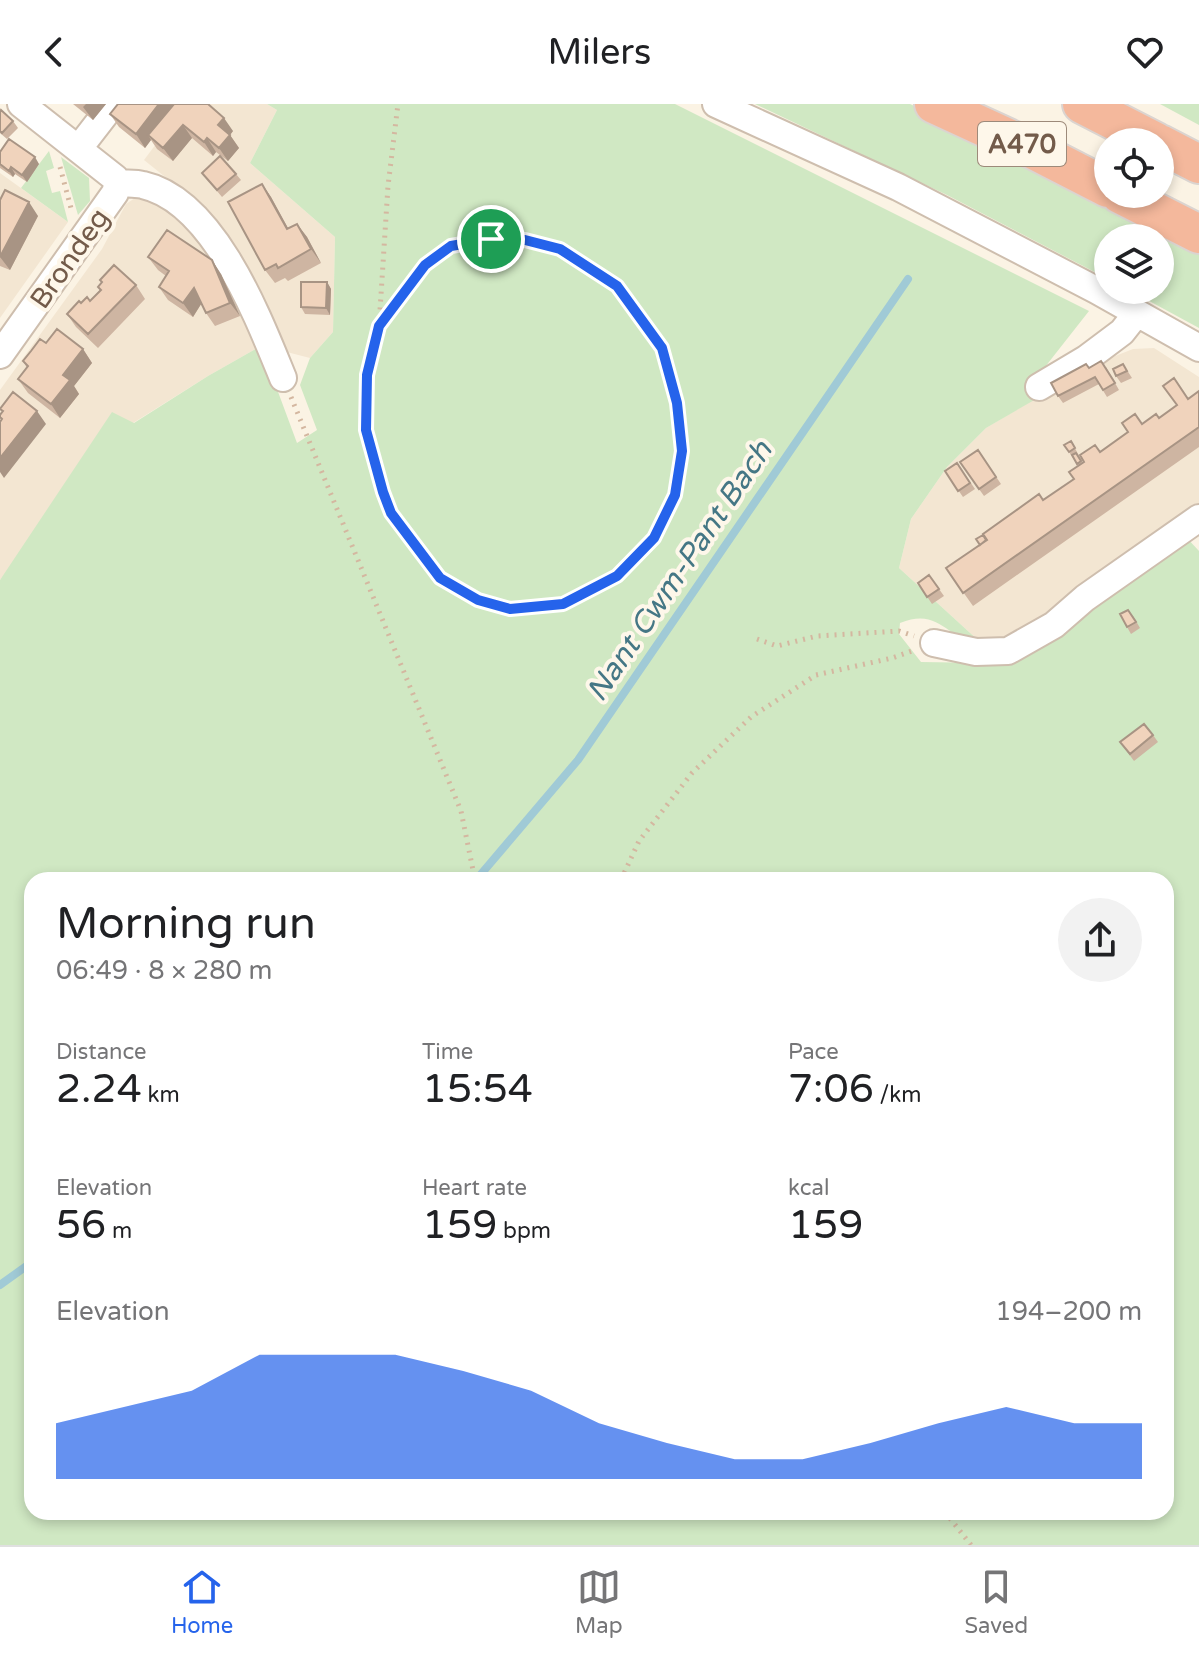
<!DOCTYPE html>
<html lang="en">
<head>
<meta charset="utf-8">
<style>
	:root { --surface:#fff; --page:#f2f2f2; --text:#202124; --muted:#757577; --line:#e0e0e0; --accent:#2563eb }
	body { margin:0; font-family:"Varela Round",sans-serif; background:var(--page); color:var(--text); height:100vh; display:flex; flex-direction:column; font-size:30px; white-space:nowrap }
	* { box-sizing:border-box; margin:0 }
	p { font-size:26px; color:var(--muted) }
	.icon { flex:none; width:44px; height:44px; fill:none; stroke:currentColor; stroke-width:2; stroke-linecap:round; stroke-linejoin:round }
	.map { position:relative; flex:1; overflow:hidden }
	.side { position:absolute; left:24px; top:768px; width:1150px; height:648px; display:flex; flex-direction:column; background:var(--surface); border-radius:24px; box-shadow:0 4px 12px #0003 }
	.side>* { flex:none }
	.tools { position:absolute; left:1094px; top:24px; display:grid; gap:16px }
	.tools a { display:grid; place-items:center; width:80px; height:80px; border-radius:50%; background:var(--surface); box-shadow:0 4px 12px #0003; font-size:40px }
	.pin { position:absolute; display:grid; place-items:center; width:68px; height:68px; color:#fff; margin:-34px; border:4px solid #fff; border-radius:50%; box-shadow:0 2px 8px #0007 }
	.round { display:grid; place-items:center; flex:none; width:84px; height:84px; border-radius:42px; background:var(--page) }
	.summary { display:flex; align-items:center; justify-content:space-between; height:136px; padding:0 32px }
	h1 { font-size:44px; font-weight:600; line-height:60px }
	.stats { display:grid; grid-template-columns:repeat(3,1fr); gap:12px; height:136px; padding:8px 32px }
	.stats div { display:grid; align-content:center }
	.stats b { font-size:40px; font-weight:600 }
	.stats small { font-size:22px; font-weight:400 }
	.stats p { font-size:22px }
	.chart { height:224px; padding:16px 32px }
	.chart p { display:flex; justify-content:space-between }
	.chart svg { width:100%; height:144px; margin-top:8px; fill:var(--accent); opacity:.7 }
	header { display:flex; justify-content:space-between; align-items:center; height:104px; padding:0 32px; background:var(--surface); font-size:36px; font-weight:600 }
	.tabs { display:flex; justify-content:space-around; align-items:center; height:112px; border-top:2px solid var(--line); background:var(--surface); font-size:22px; color:var(--muted) }
	.tabs a { display:grid; justify-items:center; gap:4px }
	.tabs .current { color:var(--accent) }
	.map>svg:first-child { display:block }
	.residential { fill:#f3e6d2 }
	.green { fill:#d0e8c3; fill-rule:evenodd }
	.lines { fill:none; stroke-linecap:round; stroke-linejoin:round }
	.stream { stroke:#a0cad6; stroke-width:8 }
	.minor-casing { stroke:#cebeae; stroke-width:30 }
	.highway-casing { stroke:#dbd4d0; stroke-width:42 }
	.path { stroke:#d4b7a0; stroke-width:5; stroke-dasharray:2 6; stroke-linecap:butt }
	.minor { stroke:#fff; stroke-width:26 }
	.highway { stroke:#f4b89c; stroke-width:38 }
	.wall { fill:#ceb5a2 }
	.shaded-wall { fill:#a89484 }
	.building { fill:#f0d3bc; stroke:#a89484; stroke-width:2 }
	.route-casing { stroke:#fff; stroke-width:16 }
	.route { stroke:#2563eb; stroke-width:10 }
	.labels { text-anchor:middle; stroke-width:8; stroke-linejoin:round; paint-order:stroke }
	.shield { fill:#fef7ea; stroke:#9d8a7a; stroke-width:2 }
	.shield-label { font-size:26px; font-weight:bold; fill:#735b4a }
	.street-label { font-size:28px; fill:#735b4a; stroke:#fef7ea }
	.water-label { font-size:30px; font-style:italic; fill:#457785; stroke:#fef7ea }
</style>
</head>
<body>
<header><svg class="icon" aria-label="back" viewBox="0 0 24 24"><path d="M15 5l-7 7 7 7"/></svg>Milers<svg class="icon" aria-label="heart" viewBox="0 0 24 24"><path d="M12 20l-8-8c-3-5 5-10 8-4 3-6 11-1 8 4z"/></svg></header>
<div class="map">
<svg width="1199" height="1441" viewBox="0 0 1199 1441">
	<rect width="100%" height="100%" fill="#fbf3e4"/>
	<path class="residential" d="M186 0H267L277 6 250 59 335 133 333 228 310 254 279 246 189 92 144 56Z
		M0 69 68 118 0 214Z
		M135 94H146L166 103 195 125 261 242 208 272 133 319 0 476V286L102 145 126 100Z
		M1154 244 1199 273V404L1044 516 1010 534 980 538 899 464 911 415 947 363 986 324 1090 262 1133 245Z"/>
	<path class="green" d="M267 0H675L1089 207 1034 277 1036 295 986 324 947 363 911 415 899 464 980 538C947 538 941 502 900 519L899 530 921 558 987 559 1186 433 1199 447V1441H0V476L112 308 134 319 208 272 261 242 297 339 317 326 300 281 310 254 333 228 335 133 250 59 277 6ZM32 776H1166V1408H32Z
		M755 0H910L1022 52 1199 146V224L1129 186H1160V134H1108V175L947 91Z
		M1160 0H1199V21Z
		M49 47 54 64 46 67 52 89 60 87 68 118 21 84Z
		M61 53 89 74 90 97 78 111Z"/>
	<g class="lines">
		<path class="stream" d="M476 776 578 656 908 175
			M0 1181 32 1158"/>
		<defs>
			<path id="minor" d="M716 0 898 83 1096 186 1199 244
				M79 44 113 0
				M118 79C126 80 135 79 143 81 214 97 258 213 283 274
				M0 251 115 89 118 79 115 74 21 0
				M1039 283 1086 255 1122 228 1137 209
				M934 539 976 548 1008 547 1054 521 1085 494 1199 414"/>
			<path id="highway" d="M934 0 1036 47 1108 84
				M1082 0 1156 38
				M1160 40 1199 60
				M1120 90 1199 130"/>
		</defs>
		<use href="#minor" class="minor-casing"/>
		<use href="#highway" class="highway-casing"/>
		<path class="path" d="M60 63 72 108
			M379 222 425 161 451 142 491 135 525 136 560 145 617 182 662 244 677 299 682 347 675 391 654 434 617 472 563 500 510 505 478 496 440 474 391 409 383 388 366 326 367 271 379 222 388 82 398 0
			M291 293 461 707 475 776
			M757 535 777 542 817 532 899 527 914 532
			M621 776 639 737 692 669 751 613 816 571 892 554 912 547
			M945 1408 971 1441"/>
		<use href="#minor" class="minor"/>
		<use href="#highway" class="highway"/>
	</g>
	<path class="wall" d="M73 0H106L93 16Z
		M0 8 13 17 18 24 7 35 0 29Z
		M110 10 233 27 230 31 239 44 228 57 216 48 213 52 192 34 173 57 157 45 151 36 145 44 119 23Z
		M0 48 39 60 27 78 15 70 13 73 0 64Z
		M202 69 236 70 241 76 222 93Z
		M262 80 271 93 288 124 297 120 307 133 321 159 288 177 285 174 275 179 265 166Z
		M0 96 38 112 10 166 0 162Z
		M148 153 221 170 240 212 215 222 206 209 201 200 193 213 168 196 159 183 166 172 158 166Z
		M100 176 136 181 145 195 98 244 76 223 67 210 90 197 100 186 98 183 102 179Z
		M327 178 331 185 330 211 305 210 301 203Z
		M46 239 83 245 92 259 74 282 79 290 60 314 28 289 18 275 27 264 23 257Z
		M1123 260 1132 274 1121 279 1116 272Z
		M1106 263 1119 286 1107 293 1099 280 1063 299 1058 292 1089 264Z
		M1199 287V343L973 502 946 464 1074 375 1078 362 1069 348 1071 337 1083 359 1142 320 1159 314Z
		M978 346 1001 380 984 392 979 385Z
		M957 359 975 385 963 393 945 367Z
		M929 471 944 492 932 500 918 479Z
		M1133 512 1140 524 1131 530 1127 523Z
		M1153 631 1158 638 1134 657 1120 638Z"/>
	<path class="shaded-wall" d="M86 0H106L93 16 83 3Z
		M159 0H179L148 31 151 36 145 44 136 30Z
		M224 14 233 27 230 31 239 44 228 57 219 44 218 21Z
		M183 21 192 34 173 57 163 44Z
		M207 34 216 48 213 52 204 38Z
		M35 53 39 60 27 78 22 71Z
		M11 63 15 70 13 73 9 67Z
		M262 80 271 93 296 139 287 125Z
		M29 98 38 112 10 166 0 153Z
		M297 120 307 133 321 159 311 145Z
		M212 156 221 170 240 212 230 199Z
		M327 178 331 185 330 211 326 204Z
		M194 184 203 197 193 213 183 199Z
		M83 245 92 259 74 282 79 290 60 314 51 300 63 271Z
		M37 307 46 320 4 374 0 368V354Z"/>
	<path class="building" d="M118 0H159L136 30 110 10Z
		M174 0H208L224 14 218 21 230 31 219 44 207 34 204 38 183 21 163 44 148 31Z
		M1 6 13 17 2 29 0 27V8Z
		M9 35 35 53 22 71 11 63 9 67 0 60V48Z
		M220 52 236 70 217 86 202 69Z
		M262 80 287 125 297 120 311 145 278 164 276 160 265 166 228 98Z
		M5 86 29 98 0 153V96Z
		M167 126 212 156 230 199 206 209 194 184 183 199 159 183 169 167 148 153Z
		M114 161 136 181 88 230 67 210 79 197 81 199 87 193 90 197 101 186 98 183 102 178 100 176Z
		M301 178H327L326 204 301 203Z
		M57 225 83 245 63 271 70 276 51 300 18 275 28 262 23 257 31 247 40 235 46 239Z
		M1101 257 1115 279 1103 286 1095 273 1058 292 1051 279 1086 260 1089 264Z
		M1123 260 1127 267 1116 272 1113 265Z
		M1174 274 1188 295 1199 287V323L963 489 946 464 987 436 983 430 1039 390 1043 396 1074 375 1069 368 1084 358 1080 351 1095 341 1100 348 1128 328 1122 319 1135 310 1142 320 1156 310 1159 314 1177 301 1163 282Z
		M13 288 37 307 0 354V318L2 315 0 313V311L3 307 0 305Z
		M1071 337 1075 344 1069 348 1064 341Z
		M978 346 996 373 979 385 960 358Z
		M1076 349 1081 357 1077 360 1072 351Z
		M957 359 970 379 958 387 945 367Z
		M983 431 986 436 980 441 976 435Z
		M929 471 939 485 927 493 918 479Z
		M1128 506 1136 518 1127 523 1120 510Z
		M1144 620 1153 631 1130 650 1120 638Z"/>
	<g class="lines">
		<defs>
			<path id="route" d="M491 135 525 136 560 145 617 182 662 244 677 299 682 347 675 391 654 434 617 472 563 500 510 505 478 496 440 474 391 409 383 388 366 326 367 271 379 222 425 161 451 142Z"/>
		</defs>
		<use href="#route" class="route-casing"/>
		<use href="#route" class="route"/>
	</g>
	<g class="labels">
		<rect class="shield" x="978" y="18" width="88" height="44" rx="6"/>
		<g class="shield-label">
			<text x="1022" y="49">A470</text>
		</g>
		<g class="street-label">
			<text transform="translate(69 154) rotate(-55)" y="10">Brondeg</text>
		</g>
		<g class="water-label">
			<text transform="translate(679 467) rotate(-56)" y="10">Nant Cwm-Pant Bach</text>
		</g>
	</g>
</svg>
<div class="tools">
<a><svg class="icon" aria-label="locate" viewBox="0 0 24 24"><circle cx="12" cy="12" r="6"/><path d="M12 2v4M12 18v4M2 12h4M18 12h4"/></svg></a>
<a><svg class="icon" aria-label="layers" viewBox="0 0 24 24"><path d="M12 4l9 5-9 5-9-5zM3 14l9 5 9-5"/></svg></a>
</div>
<div class="pin" style="left:491px;top:135px;background:#1e9e55"><svg class="icon" aria-label="arrive" viewBox="0 0 24 24"><path d="M6 21V4h12l-3 4 3 4H6"/></svg></div>
<section class="side">
<div class="summary"><div><h1>Morning run</h1><p>06:49 · 8 × 280 m</p></div><a class="round"><svg class="icon" aria-label="share" viewBox="0 0 24 24"><path d="M12 15V3M7 8l5-5 5 5M5 13v7h14v-7"/></svg></a></div>
<div class="stats">
<div><p>Distance</p><b>2.24<small> km</small></b></div>
<div><p>Time</p><b>15:54</b></div>
<div><p>Pace</p><b>7:06<small> /km</small></b></div>
</div>
<div class="stats">
<div><p>Elevation</p><b>56<small> m</small></b></div>
<div><p>Heart rate</p><b>159<small> bpm</small></b></div>
<div><p>kcal</p><b>159</b></div>
</div>
<div class="chart"><p><span>Elevation</span>194–200 m</p>
<svg viewBox="0 0 160 44" preserveAspectRatio="none"><path d="M0 44V27L10 22L20 17L30 6L40 6L50 6L60 11L70 17L80 27L90 33L100 38L110 38L120 33L130 27L140 22L150 27L160 27V44z"/></svg>
</div>
</section>
</div>
<nav class="tabs">
<a class="current"><svg class="icon" aria-label="home" viewBox="0 0 24 24"><path d="M3 11l9-7 9 7M6 9v11h12V9"/></svg>Home</a>
<a><svg class="icon" aria-label="map" viewBox="0 0 24 24"><path d="M3 6l6-2 6 2 6-2v14l-6 2-6-2-6 2zM9 4v14M15 6v14"/></svg>Map</a>
<a><svg class="icon" aria-label="saved" viewBox="0 0 24 24"><path d="M7 4h10v16l-5-4-5 4z"/></svg>Saved</a>
</nav>
</body>
</html>
